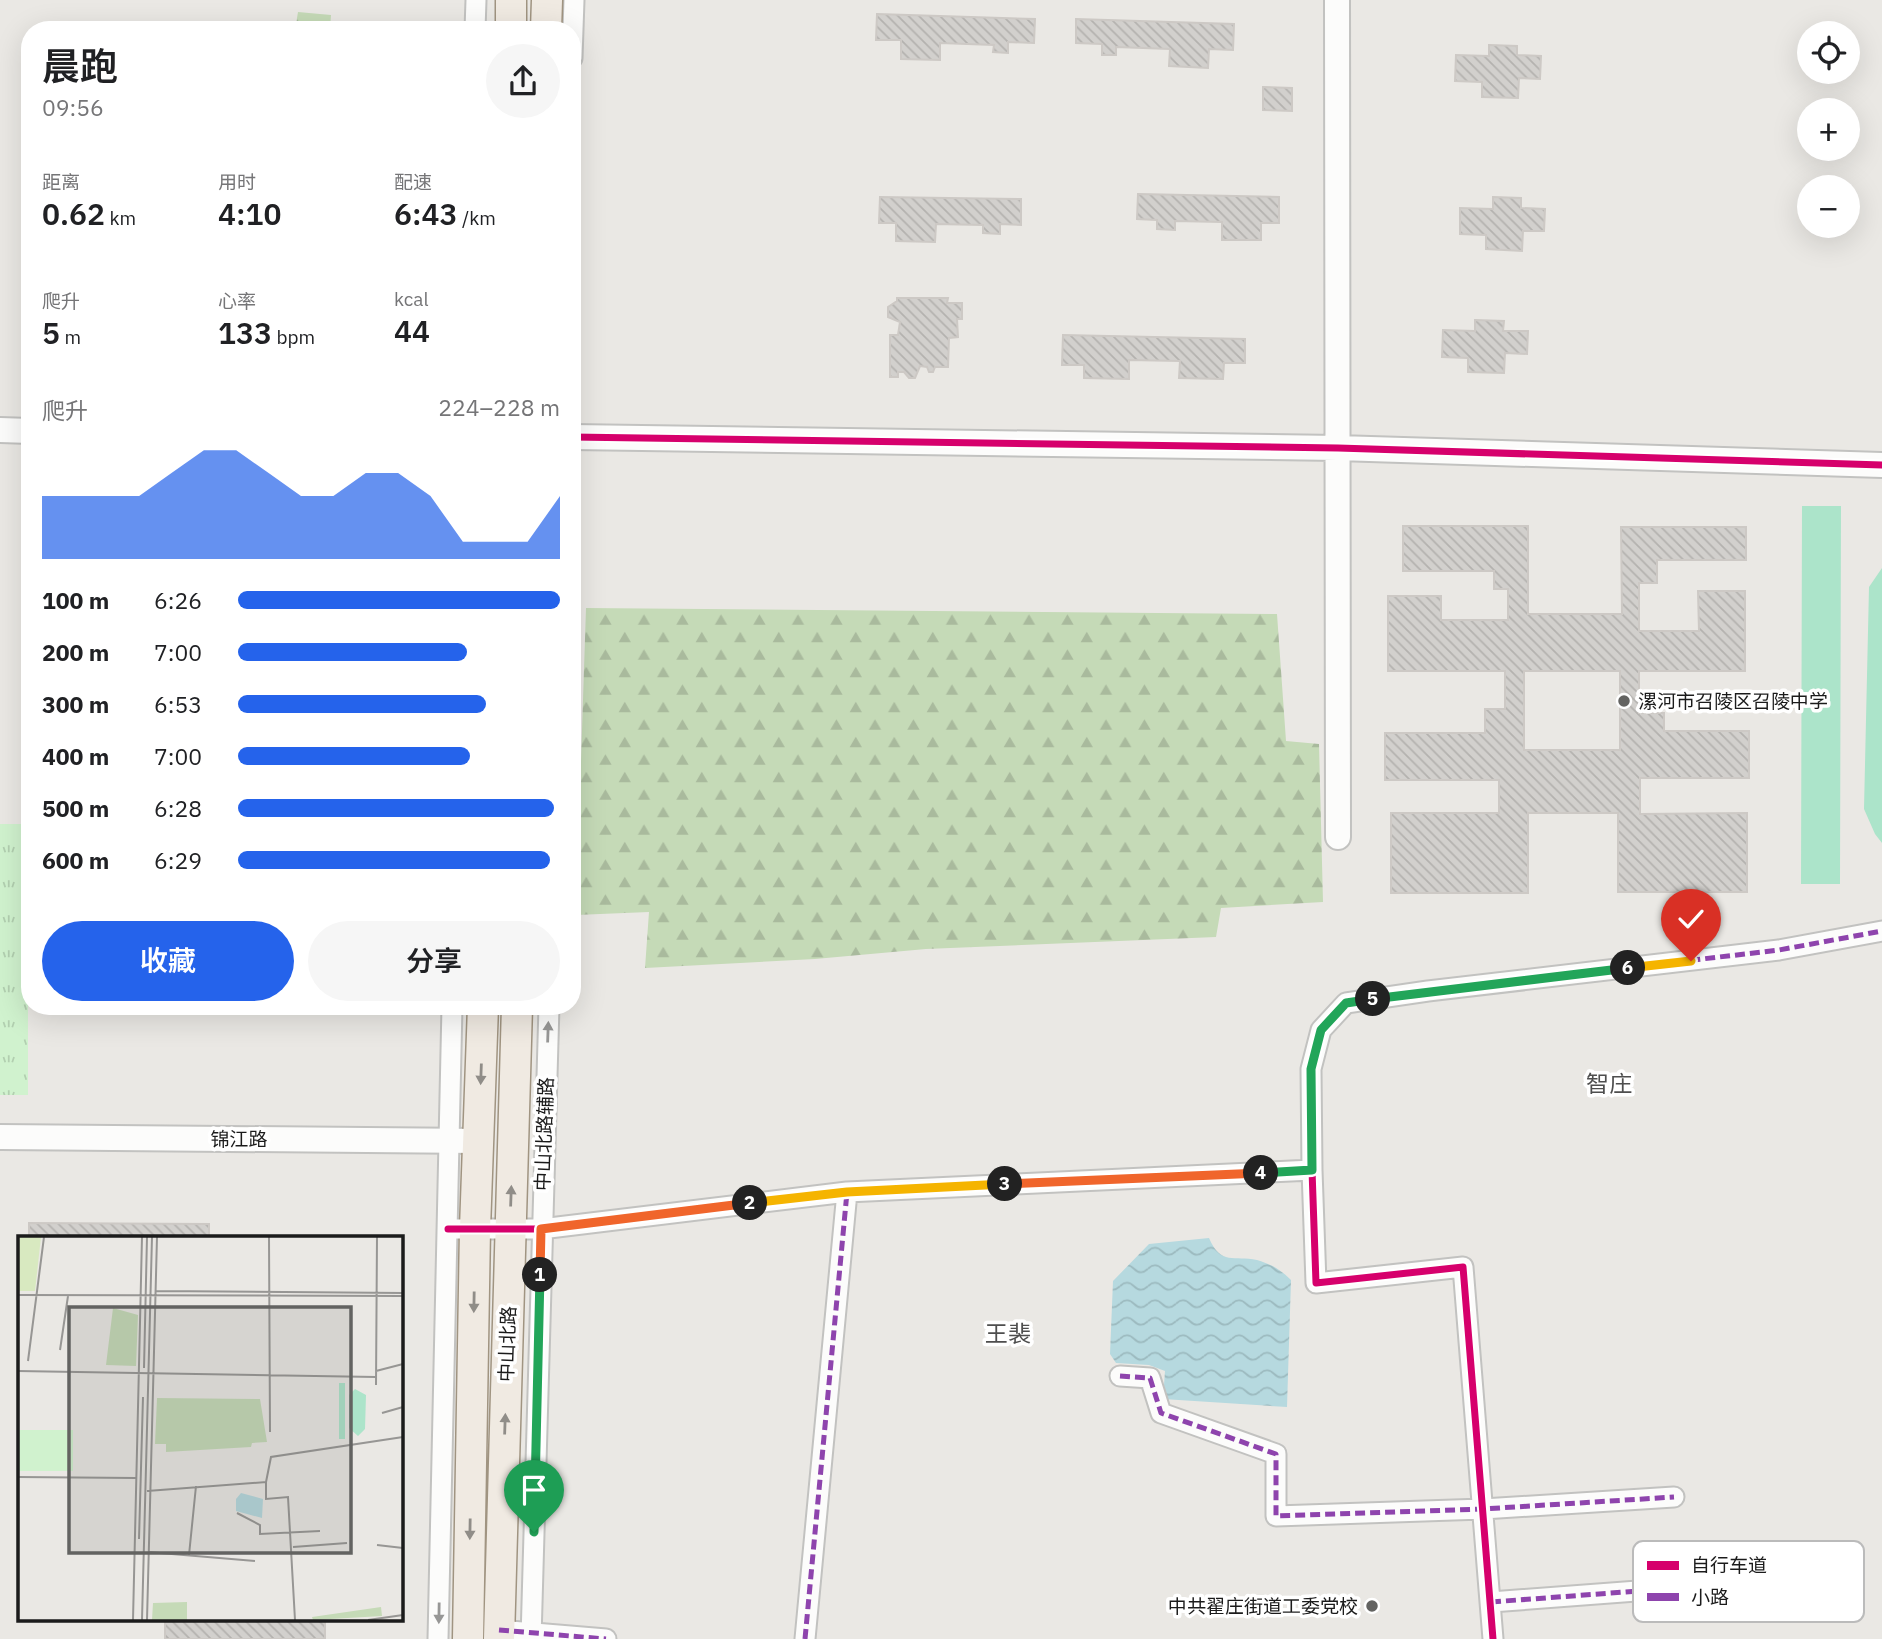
<!DOCTYPE html>
<html lang="zh">
<head>
<meta charset="utf-8">
<style>
	:root { --surface:#fff; --page:#f6f6f6; --text:#202124; --muted:#757577; --accent:#2563eb }
	body { margin:0; font-family:"IBM Plex Sans","Noto Sans SC",sans-serif; background:var(--page); color:var(--text); height:100vh; display:flex; flex-direction:column; font-size:26px; white-space:nowrap }
	* { box-sizing:border-box; margin:0 }
	p { font-size:23px; color:var(--muted) }
	.icon { flex:none; width:38px; height:38px; fill:none; stroke:currentColor; stroke-width:2; stroke-linecap:round; stroke-linejoin:round }
	.map { position:relative; flex:1; overflow:hidden }
	.panel { position:absolute; left:21px; top:21px; width:560px; height:994px; display:flex; flex-direction:column; background:var(--surface); border-radius:28px; box-shadow:0 7px 28px #0002 }
	.panel>* { flex:none }
	.tools { position:absolute; left:1797px; top:21px; display:grid; gap:14px }
	.tools a { display:grid; place-items:center; width:63px; height:63px; border-radius:50%; background:var(--surface); box-shadow:0 7px 28px #0002; font-size:35px }
	.pin { position:absolute; display:grid; place-items:center; width:60px; height:60px; color:#fff; margin:-72px -30px; border-radius:50% 50% 50% 0; rotate:-45deg; box-shadow:0 0 7px #0007 }
	.pin .icon { rotate:45deg }
	.km { position:absolute; width:35px; height:35px; margin:-18px; border-radius:50%; background:#222; color:#fff; font-size:19px; line-height:35px; text-align:center }
	.round { display:grid; place-items:center; flex:none; width:74px; height:74px; border-radius:37px; background:var(--page) }
	.headline { display:flex; align-items:center; justify-content:space-between; height:119px; padding:0 21px }
	h1 { font-size:38px; font-weight:600; line-height:52px }
	.figures { display:grid; grid-template-columns:repeat(3,1fr); gap:10px; height:119px; padding:7px 21px }
	.figures div { display:grid; align-content:center }
	.figures b { font-size:30px; font-weight:600 }
	.figures small { font-size:19px; font-weight:400 }
	.figures p { font-size:19px }
	.chart { height:196px; padding:14px 21px }
	.chart p { display:flex; justify-content:space-between }
	.chart svg { width:100%; height:126px; margin-top:7px; fill:var(--accent); opacity:.7 }
	.button { display:flex; gap:14px; margin-top:auto; padding:14px 21px }
	.button a { flex:1; height:80px; border-radius:42px; background:var(--accent); color:#fff; font-size:28px; font-weight:600; line-height:80px; text-align:center }
	.button a+a { background:var(--page); color:var(--text) }
	ul { padding:0 21px; list-style:none; font-size:23px }
	li { display:grid; grid-template-columns:112px 84px 1fr; align-items:center; height:52px }
	li i { height:18px; border-radius:9px; background:var(--accent) }
	.map>svg:first-child { display:block }
	.forest { fill:url(#forest-firs) }
	.park { fill:url(#park-tufts) }
	.pitch { fill:#ace4ca }
	.water { fill:url(#water-waves) }
	.building { fill:url(#building-back-hatch); stroke:#cdc9c5; stroke-width:2; fill-rule:evenodd }
	.lines { fill:none; stroke-linecap:round; stroke-linejoin:round }
	.minor-casing { stroke:#c2c2c0; stroke-width:23 }
	.tertiary-casing { stroke:#c2c2c0; stroke-width:28 }
	.primary-casing { stroke:#a09481; stroke-width:33 }
	.minor { stroke:#fcfcfb; stroke-width:19 }
	.tertiary { stroke:#fcfcfb; stroke-width:24 }
	.primary { stroke:#f0eae2; stroke-width:30 }
	.quiet { stroke:#8e44ad; stroke-width:5; stroke-dasharray:10 5; stroke-linecap:butt }
	.cycleway-casing { stroke:#fff; stroke-width:11 }
	.cycleway { stroke:#d6006c; stroke-width:7 }
	.oneway { fill:#979796 }
	.oneway2 { fill:#908d88 }
	.split-1-casing { stroke:#fff; stroke-width:14 }
	.split-2-casing { stroke:#fff; stroke-width:14 }
	.split-3-casing { stroke:#fff; stroke-width:14 }
	.split-4-casing { stroke:#fff; stroke-width:14 }
	.split-5-casing { stroke:#fff; stroke-width:14 }
	.split-6-casing { stroke:#fff; stroke-width:14 }
	.split-7-casing { stroke:#fff; stroke-width:14 }
	.split-1 { stroke:#22a559; stroke-width:9 }
	.split-2 { stroke:#f0652b; stroke-width:9 }
	.split-3 { stroke:#f5b400; stroke-width:9 }
	.split-4 { stroke:#f0652b; stroke-width:9 }
	.split-5 { stroke:#22a559; stroke-width:9 }
	.split-6 { stroke:#22a559; stroke-width:9 }
	.split-7 { stroke:#f5b400; stroke-width:9 }
	.poi-dot { fill:#636361; stroke:#fff; stroke-width:2.5 }
	.labels { text-anchor:middle; stroke-width:7; stroke-linejoin:round; paint-order:stroke }
	.poi-label { font-size:19px; fill:#1b1b1b; stroke:#fff; text-anchor:start }
	.street-label { font-size:19px; fill:#1b1b1b; stroke:#fff }
	.quarter-label { font-size:23px; fill:#4e4e4e; stroke:#fff }
	.inset-road { fill:none; stroke:#979694; stroke-width:2 }
	.view { fill:#636361; fill-opacity:0.15; stroke:#636361; stroke-width:3.5 }
	.inset-edge { fill:none; stroke:#1b1b1b; stroke-width:3.5 }
	.key { fill:#fff; stroke:#bbb; stroke-width:2 }
	.key-label { font-size:19px; fill:#1b1b1b }
</style>
</head>
<body>
<div class="map">
<svg width="1882" height="1639" viewBox="0 0 1882 1639">
	<defs>
		<pattern id="forest-firs" width="22" height="20" patternUnits="userSpaceOnUse" patternTransform="scale(1.75)"><rect width="22" height="20" fill="#c5dab7"/><path d="M5 1l3.5 6h-7zM16 11l3.5 6h-7z" fill="#a9ba9d"/></pattern>
		<pattern id="park-tufts" width="24" height="20" patternUnits="userSpaceOnUse" patternTransform="scale(1.75)"><rect width="24" height="20" fill="#d0f2ce"/><path d="M3 7l-1-3M5 7V3M7 7l1-3M15 17l-1-3M17 17v-4M19 17l1-3" fill="none" stroke="#b2cfb0"/></pattern>
		<pattern id="water-waves" width="16" height="10" patternUnits="userSpaceOnUse" patternTransform="scale(1.75)"><rect width="16" height="10" fill="#b6d9df"/><path d="M0 5q4-4 8 0t8 0" fill="none" stroke="#9cbabf"/></pattern>
		<pattern id="building-back-hatch" width="6" height="6" patternUnits="userSpaceOnUse" patternTransform="scale(1.75)"><rect width="6" height="6" fill="#d2d0cd"/><path d="M-1 5l2 2M0 0l6 6M5-1l2 2" fill="none" stroke="#b4b2af"/></pattern>
	</defs>
	<rect width="100%" height="100%" fill="#eae8e4"/>
	<path class="forest" d="M298 12 331 15 330 30H295Z
		M586 608 1277 614 1286 741 1319 744 1323 902 1221 908 1216 937 926 949 815 959 645 968 649 912 576 915Z"/>
	<path class="park" d="M0 824H28V1095H0Z"/>
	<path class="pitch" d="M1802 506H1841L1840 884H1801Z
		M1882 568V843L1875 834 1864 809 1869 587Z"/>
	<path class="water" d="M1209 1238C1221 1266 1234 1255 1257 1260 1271 1264 1281 1270 1291 1280L1287 1407 1163 1399 1165 1371 1149 1365 1116 1363 1110 1354 1113 1281 1149 1244Z"/>
	<path class="building" d="M877 14 1035 19 1034 43 1008 42V53L993 52 994 45 940 43V60L901 59V40H876Z
		M1076 19 1234 24 1233 50 1209 49 1208 68 1169 66 1170 49 1116 47V55H1102V44L1076 43Z
		M1489 45 1517 46V55L1541 56 1540 79 1519 78 1518 98 1482 97V82L1455 81 1456 55 1489 56Z
		M1263 87 1292 88V111L1263 110Z
		M1138 194 1279 197V223H1261V240H1222V222L1175 221V230L1157 229V220L1137 219Z
		M880 197 1021 199V225L1000 224V234L983 233V225L936 224 935 242 896 241V223H879Z
		M1493 197 1521 198V208L1545 209 1544 231H1523L1522 251 1486 249V235L1460 234V208L1493 209Z
		M897 298H948L947 303H962V319H957L958 337 949 338 948 367H935L933 372H929L927 367 920 366 915 378H909L904 372H898V377H890V335H898L900 322 888 317V307L897 301Z
		M1475 320 1504 321 1503 331H1528L1527 354 1505 353 1504 373 1468 372V358L1442 357 1443 330 1475 331Z
		M1063 335 1245 339V363H1224L1223 379 1179 378 1180 361 1129 360V379L1084 378V365H1062Z
		M1403 526H1528V614H1622L1621 527H1746V560H1657V583H1639V631H1699L1698 591H1745V671H1639V713H1664V731H1749V778H1640V814L1747 813V892H1618V813H1528V893H1391V813H1499V780H1385V733H1485V709H1505V671H1388V596H1441V620H1508V589H1494V571H1403ZM1524 671H1620V750H1524Z
		M29 1223 209 1224V1238H29Z
		M165 1620H325V1639H165Z"/>
	<g class="lines">
		<defs>
			<path id="minor" d="M475 30 476 0
				M572 58 574 0
				M1312 1170 1311 1069 1321 1030 1346 1003 1428 991 1779 950 1882 931
				M448 1229H541L847 1192 1312 1170 1316 1283 1463 1267 1493 1639
				M1120 1376 1150 1378 1161 1413 1276 1454V1516L1483 1509 1674 1497
				M1491 1602 1851 1575
				M499 1630 606 1639
				M438 1639 452 1006
				M531 1639 549 1006
				M805 1639 847 1192"/>
			<path id="tertiary" d="M1337 0 1338 837
				M0 430 30 431
				M572 437 1338 448 1882 465
				M0 1137 479 1141"/>
			<path id="primary" d="M511 30V0
				M546 30 547 0
				M468 1639 475 1229 483 1006
				M499 1639 517 1006"/>
		</defs>
		<use href="#minor" class="minor-casing"/>
		<use href="#tertiary" class="tertiary-casing"/>
		<use href="#primary" class="primary-casing"/>
		<use href="#minor" class="minor"/>
		<use href="#tertiary" class="tertiary"/>
		<use href="#primary" class="primary"/>
		<path class="quiet" d="M1312 1170 1311 1069 1321 1030 1346 1003 1428 991 1779 950 1882 931
			M1120 1376 1150 1378 1161 1413 1276 1454V1516L1483 1509 1674 1497
			M1491 1602 1851 1575
			M499 1630 606 1639
			M805 1639 847 1192"/>
		<defs>
			<path id="cycleway" d="M572 437 1338 448 1882 465
				M448 1229H541L847 1192 1312 1170 1316 1283 1463 1267 1493 1639"/>
		</defs>
		<use href="#cycleway" class="cycleway-casing"/>
		<use href="#cycleway" class="cycleway"/>
	</g>
	<defs><path id="oneway-solid" d="M-6-.8H1V-3.2L6.5 0L1 3.2V.8H-6Z" transform="scale(1.75)"/></defs>
	<g class="oneway">
		<use href="#oneway-solid" transform="translate(548 1032) rotate(-88)"/>
		<use href="#oneway-solid" transform="translate(439 1613) rotate(91)"/>
	</g>
	<g class="oneway2">
		<use href="#oneway-solid" transform="translate(481 1074) rotate(92)"/>
		<use href="#oneway-solid" transform="translate(511 1196) rotate(-88)"/>
		<use href="#oneway-solid" transform="translate(474 1302) rotate(91)"/>
		<use href="#oneway-solid" transform="translate(505 1424) rotate(-88)"/>
		<use href="#oneway-solid" transform="translate(470 1529) rotate(91)"/>
	</g>
	<g class="lines">
		<defs>
			<path id="split-1" d="M534 1532 540 1275"/>
			<path id="split-2" d="M540 1275 541 1229 750 1203"/>
			<path id="split-3" d="M750 1203 847 1192 1005 1184"/>
			<path id="split-4" d="M1005 1184 1261 1173"/>
			<path id="split-5" d="M1261 1173 1312 1170 1311 1069 1321 1030 1346 1003 1373 999"/>
			<path id="split-6" d="M1373 999 1628 968"/>
			<path id="split-7" d="M1628 968 1691 961"/>
		</defs>
		<use href="#split-1" class="split-1-casing"/>
		<use href="#split-2" class="split-2-casing"/>
		<use href="#split-3" class="split-3-casing"/>
		<use href="#split-4" class="split-4-casing"/>
		<use href="#split-5" class="split-5-casing"/>
		<use href="#split-6" class="split-6-casing"/>
		<use href="#split-7" class="split-7-casing"/>
		<use href="#split-1" class="split-1"/>
		<use href="#split-2" class="split-2"/>
		<use href="#split-3" class="split-3"/>
		<use href="#split-4" class="split-4"/>
		<use href="#split-5" class="split-5"/>
		<use href="#split-6" class="split-6"/>
		<use href="#split-7" class="split-7"/>
	</g>
	<g class="poi-dot">
		<circle cx="1624" cy="701" r="7"/>
		<circle cx="1372" cy="1606" r="7"/>
	</g>
	<g class="labels">
		<g class="poi-label">
			<text x="1638" y="708">漯河市召陵区召陵中学</text>
			<text x="1358" y="1613" text-anchor="end">中共翟庄街道工委党校</text>
		</g>
		<g class="street-label">
			<text transform="translate(544 1134) rotate(-88)" y="7">中山北路辅路</text>
			<text x="239" y="1146">锦江路</text>
			<text transform="translate(507 1344) rotate(-88)" y="7">中山北路</text>
		</g>
		<g class="quarter-label">
			<text x="1609" y="1092">智庄</text>
			<text x="1008" y="1342">王裴</text>
		</g>
	</g>
	<g transform="translate(18 1236)">
		<rect width="385" height="385" fill="#eae8e4"/>
		<path d="M0 1H23L17 55H0Z" fill="#d8e9c0"/>
		<path d="M95 72 120 79 118 130 88 129ZM139 162 242 163 249 206 234 207 233 211 148 216V208H137ZM169 366V384H134L135 367ZM363 371 364 380 295 384 294 381Z" fill="#c5dab7"/>
		<path d="M0 194H55V235H0Z" fill="#d0f2ce"/>
		<path d="M321 147H327V203H321ZM337 153 348 159 347 193 340 200 331 192V159Z" fill="#ace4ca"/>
		<path d="M223 257 245 263 244 282 218 275V263Z" fill="#b6d9df"/>
		<path class="inset-road" d="M251 1 252 196M138 55 385 57M0 59 385 60M42 114 50 60M10 125 26 1M126 132 129 1M0 135 358 141M358 135 385 128M358 149 359 1M364 177 385 171M0 241 118 242M248 246 253 221 385 201M129 255 248 246V263L270 261 277 384M219 277 242 289V298L302 295M121 303 125 161M359 309 385 312M275 311 329 307M130 316 237 325M171 319 178 250M115 384 124 1M124 384 134 1M129 384 139 1M350 384 385 379"/>
		<path class="view" d="M51 71H333V317H51Z"/>
		<rect width="385" height="385" class="inset-edge"/>
	</g>
	<rect x="1633" y="1541" width="231" height="81" rx="10" class="key"/>
	<rect x="1647" y="1561" width="32" height="9" fill="#d6006c"/>
	<rect x="1647" y="1593" width="32" height="8" fill="#8e44ad"/>
	<g class="key-label">
		<text x="1691" y="1572">自行车道</text>
		<text x="1691" y="1604">小路</text>
	</g>
</svg>
<div class="tools">
<a><svg class="icon" aria-label="locate" viewBox="0 0 24 24"><circle cx="12" cy="12" r="6"/><path d="M12 2v4M12 18v4M2 12h4M18 12h4"/></svg></a>
<a>+</a>
<a>−</a>
</div>
<div class="pin" style="left:534px;top:1532px;background:#1e9e55"><svg class="icon" aria-label="arrive" viewBox="0 0 24 24"><path d="M6 21V4h12l-3 4 3 4H6"/></svg></div>
<div class="pin" style="left:1691px;top:961px;background:#d93025"><svg class="icon" aria-label="check" viewBox="0 0 24 24"><path d="M5 12l5 5 9-10"/></svg></div>
<b class="km" style="left:540px;top:1275px">1</b>
<b class="km" style="left:750px;top:1203px">2</b>
<b class="km" style="left:1005px;top:1184px">3</b>
<b class="km" style="left:1261px;top:1173px">4</b>
<b class="km" style="left:1373px;top:999px">5</b>
<b class="km" style="left:1628px;top:968px">6</b>
<section class="panel">
<div class="headline"><div><h1>晨跑</h1><p>09:56</p></div><a class="round"><svg class="icon" aria-label="share" viewBox="0 0 24 24"><path d="M12 15V3M7 8l5-5 5 5M5 13v7h14v-7"/></svg></a></div>
<div class="figures">
<div><p>距离</p><b>0.62<small> km</small></b></div>
<div><p>用时</p><b>4:10</b></div>
<div><p>配速</p><b>6:43<small> /km</small></b></div>
</div>
<div class="figures">
<div><p>爬升</p><b>5<small> m</small></b></div>
<div><p>心率</p><b>133<small> bpm</small></b></div>
<div><p>kcal</p><b>44</b></div>
</div>
<div class="chart"><p><span>爬升</span>224–228 m</p>
<svg viewBox="0 0 160 44" preserveAspectRatio="none"><path d="M0 44V22L10 22L20 22L30 22L40 14L50 6L60 6L70 14L80 22L90 22L100 14L110 14L120 22L130 38L140 38L150 38L160 22V44z"/></svg>
</div>
<ul>
<li><b>100 m</b>6:26<i style="width:100%"></i></li>
<li><b>200 m</b>7:00<i style="width:71%"></i></li>
<li><b>300 m</b>6:53<i style="width:77%"></i></li>
<li><b>400 m</b>7:00<i style="width:72%"></i></li>
<li><b>500 m</b>6:28<i style="width:98%"></i></li>
<li><b>600 m</b>6:29<i style="width:97%"></i></li>
</ul>
<div class="button"><a>收藏</a><a>分享</a></div>
</section>
</div>
</body>
</html>
